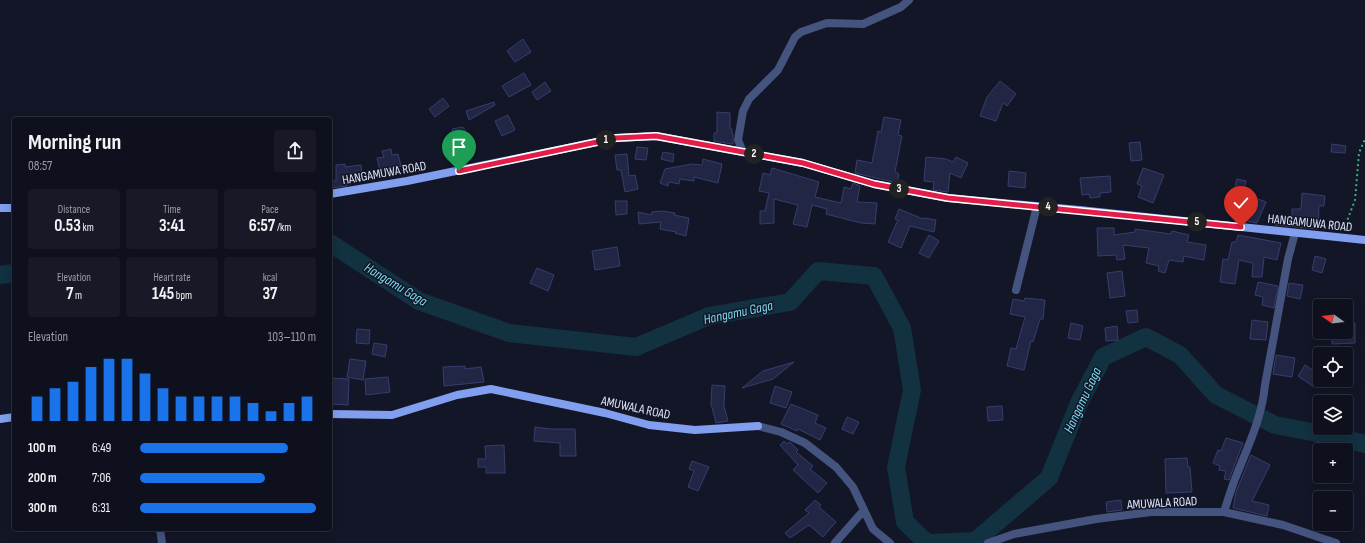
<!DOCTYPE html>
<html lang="en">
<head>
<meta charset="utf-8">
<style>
	:root { --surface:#0e101d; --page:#171926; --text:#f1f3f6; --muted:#9b9da4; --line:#2e303b; --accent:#1a73e8 }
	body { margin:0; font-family:"Sofia Sans Condensed",sans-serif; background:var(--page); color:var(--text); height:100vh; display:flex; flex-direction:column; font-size:15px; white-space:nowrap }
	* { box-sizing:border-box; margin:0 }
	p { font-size:13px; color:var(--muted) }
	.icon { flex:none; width:22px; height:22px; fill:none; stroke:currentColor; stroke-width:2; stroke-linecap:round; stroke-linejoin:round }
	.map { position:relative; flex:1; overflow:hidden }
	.side { position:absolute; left:12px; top:117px; width:320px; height:414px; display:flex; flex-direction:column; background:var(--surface); border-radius:4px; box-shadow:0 2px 10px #0003,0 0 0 1px var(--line) }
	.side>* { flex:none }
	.needle { width:26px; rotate:284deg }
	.controls { position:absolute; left:1313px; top:299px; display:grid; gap:8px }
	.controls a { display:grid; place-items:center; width:40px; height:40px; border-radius:4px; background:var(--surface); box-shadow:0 2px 10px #0003,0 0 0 1px var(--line); font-size:20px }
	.pin { position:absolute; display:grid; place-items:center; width:34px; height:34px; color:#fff; margin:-41px -17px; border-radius:50% 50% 50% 0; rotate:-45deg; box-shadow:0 0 4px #0007 }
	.pin .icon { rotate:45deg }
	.km { position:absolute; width:20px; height:20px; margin:-10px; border-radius:50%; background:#222; color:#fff; font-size:11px; line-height:20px; text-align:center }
	.round { display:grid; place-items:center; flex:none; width:42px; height:42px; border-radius:4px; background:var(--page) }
	.headline { display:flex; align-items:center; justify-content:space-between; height:68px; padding:0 16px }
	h1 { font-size:22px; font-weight:700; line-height:30px }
	.figures { display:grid; grid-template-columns:repeat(3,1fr); gap:6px; height:68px; padding:4px 16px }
	.figures div { display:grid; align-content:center; border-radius:4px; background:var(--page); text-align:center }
	.figures b { font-size:17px; font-weight:700 }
	.figures small { font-size:11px; font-weight:400 }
	.figures p { font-size:11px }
	.chart { height:112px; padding:8px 16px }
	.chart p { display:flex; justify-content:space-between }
	.chart svg { width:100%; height:72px; margin-top:4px; stroke:var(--accent); stroke-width:6 }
	ul { padding:0 16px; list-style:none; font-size:13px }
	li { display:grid; grid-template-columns:64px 48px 1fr; align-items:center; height:30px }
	li i { height:10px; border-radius:5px; background:var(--accent) }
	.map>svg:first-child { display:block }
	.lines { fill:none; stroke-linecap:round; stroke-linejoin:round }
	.river { stroke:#123141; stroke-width:18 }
	.building { fill:#222645; stroke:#373d6e }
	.path { stroke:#41ab84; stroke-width:2; stroke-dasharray:2 3; stroke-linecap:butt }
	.street { stroke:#45547f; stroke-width:8 }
	.secondary { stroke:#819fee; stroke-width:8 }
	.route-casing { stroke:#fff; stroke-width:8 }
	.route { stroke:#e11d48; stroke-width:5 }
	.labels { text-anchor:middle; stroke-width:3; stroke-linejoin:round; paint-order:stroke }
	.street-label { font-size:13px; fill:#dee3fa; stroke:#131627 }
	.water-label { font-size:14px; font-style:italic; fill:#79daed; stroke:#131627 }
</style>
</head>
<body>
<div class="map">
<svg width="1365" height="543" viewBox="0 0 1365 543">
	<rect width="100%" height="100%" fill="#131627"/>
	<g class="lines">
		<path class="river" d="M330 243 419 301 509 333 636 347 709 316 790 302 818 271 874 276 902 328 912 390 896 467 905 522 927 543
			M0 275 14 273
			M930 543 975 541 1049 478 1079 403 1103 357 1146 337 1180 355 1216 395 1275 425 1338 437 1365 444"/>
	</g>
	<path class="building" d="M523 39 531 52 515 62 507 51Z
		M524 73 531 85 509 97 502 86Z
		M1000 81 1016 94 1007 106 1003 103 996 121 980 116 987 97Z
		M545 82 551 91 537 100 532 92Z
		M443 98 449 106 435 117 429 109Z
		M494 102 495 105 469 120 466 111Z
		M717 112 730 113V129H732V134H733V144L714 141V133H717Z
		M508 115 515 130 502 136 495 121Z
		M884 117 901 120 898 135 902 136 895 172 899 174 897 183 855 173 857 160 872 163 878 131 881 132Z
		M463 127 470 139H468L471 152 462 154 459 142 455 143 452 129Z
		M1140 142 1142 160 1131 161 1129 143Z
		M1332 144 1346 146 1345 153 1331 152Z
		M637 147 648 148 646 160 635 159Z
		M391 149 392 155 398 154 401 166 380 171 377 158 384 157 382 151Z
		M663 152 674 154 673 162 661 159Z
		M627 154 629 176 635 175 638 189 625 192 621 170H617L615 155Z
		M926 157 946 159 953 162 956 157 968 163 961 178 950 173 948 192 933 190 934 182 924 181Z
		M703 159 722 164 718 183 694 177V181L680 179 679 184 669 182 668 186 660 183 665 169 692 164 702 165Z
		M345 164V167L361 165 362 175 345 177 347 186 330 188V181H336V165Z
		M772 168 819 182 815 197 841 203 844 187 851 189 853 183 860 186 857 202 877 203 875 224 861 223 826 214 827 209 812 205 807 227 793 224 798 205 774 199V223L760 224V211H765L769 193 759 191 763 173 770 175Z
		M1143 168 1164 175 1153 203 1138 197 1142 186 1137 184Z
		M1009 171 1026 173 1025 188 1008 186Z
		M1110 176 1111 192 1100 193V197L1090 198 1089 194 1082 195 1080 178Z
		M1237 179 1246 181 1243 193 1266 202 1257 223 1241 220 1243 214 1236 210 1242 196 1233 194Z
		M1302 193 1325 196 1324 206H1319L1318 229 1275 225V216L1292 217V209H1301Z
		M615 201H627V214L616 215Z
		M899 209 923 219 924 218 936 220 934 232 910 226 901 248 888 242 898 220 895 219Z
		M662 211 675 213 674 215 689 218 686 236 675 233 676 232 660 229 661 222 639 224 638 212 651 215 652 212Z
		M1097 228H1114V235L1135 232V229L1171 234 1172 231 1189 235 1187 242 1206 245 1204 260 1184 256 1183 262 1169 260 1165 273 1158 271 1159 266 1146 263 1149 248 1123 245 1125 259 1117 260 1116 255 1098 256Z
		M929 235 939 241 929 258 919 253Z
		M1238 235 1281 243 1277 260 1264 257 1262 277H1252L1253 263 1239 260 1235 284 1220 282 1223 259 1228 260 1232 242H1236Z
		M617 247 620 266 595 270 592 251Z
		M1315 256 1326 259 1322 273 1312 270Z
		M537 268 554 275 548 291 530 283Z
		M1122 271 1125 296 1110 298 1107 273Z
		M1258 282 1278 286 1274 308 1262 305 1263 297 1255 295Z
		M1289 283 1303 285 1300 299 1287 296Z
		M1025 298 1045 300 1043 319H1040L1033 342 1031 341 1024 370 1007 366 1011 348 1016 349 1025 317 1010 314 1013 299 1024 301Z
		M1137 310 1138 322 1128 323 1126 311Z
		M1252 320 1268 322 1266 340 1250 339Z
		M1071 323 1083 326 1080 340 1068 338Z
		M1355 323V343L1332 344V332H1346V324Z
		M1117 326 1118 340 1106 341 1105 328Z
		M357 329 370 330 369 344 356 343Z
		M374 343 387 345 385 357 372 354Z
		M1276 355 1295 358 1292 377 1273 374Z
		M1320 358V378L1314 387 1298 376 1305 365 1313 370Z
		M350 359 366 361 363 380 347 377Z
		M794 362 773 379 742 388 763 371Z
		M465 366V369L481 367 484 382 444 386 443 367Z
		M388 377 390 392 366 395 365 379Z
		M331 378 349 379 348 405 330 404Z
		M712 385 725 386 724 406 728 421 716 423 711 404Z
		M775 386 792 392 786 408 770 403Z
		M791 404 818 415 815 423 826 428 820 440 798 429 797 431 781 424Z
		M1002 406 1003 420 988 421 987 407Z
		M847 417 859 422 853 434 842 429Z
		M535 427 551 429H575L576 456H560V443L534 441Z
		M1226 438 1243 443 1229 480 1224 479 1226 471 1219 470 1220 466 1213 463 1218 450 1221 451Z
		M784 441 787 444 789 442 791 443 798 450 796 452 813 466 810 469 827 483 818 493 793 470 798 465 780 445Z
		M504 445 505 473H486V467H478V459H486L485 446Z
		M1251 455 1270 465 1252 501 1269 505 1267 516 1233 508 1236 492Z
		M1187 458 1188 467H1190L1192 492 1166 493 1165 459Z
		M692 461 709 467 698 491 688 487 694 471 689 469Z
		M815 500 821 505 819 507 836 522 823 537 809 525 790 538 785 533 809 513 805 510Z
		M1121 500 1122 510 1107 512 1106 502Z"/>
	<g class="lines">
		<path class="path" d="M1344 229 1355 200 1359 153 1365 139"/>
		<path class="street" d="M743 152 738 140 743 111 749 99 778 70 795 37 801 32 827 23 863 24 901 7 909 0
			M1016 290 1037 206
			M758 426 781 432 805 443 836 467 853 487 873 529 890 543
			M1224 512C1228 499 1232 486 1237 474 1249 444 1262 417 1265 385L1288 259 1295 233
			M160 529 162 543
			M835 543 864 510
			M988 543 1014 534 1096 519 1151 512H1224L1283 525 1336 543"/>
		<path class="secondary" d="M330 194 407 181 616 138 656 136 803 163 874 184 948 198 1079 210 1365 240
			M0 208H14
			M330 414 392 415 457 395 491 389 605 413 649 425 695 430 758 426
			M0 419 14 417"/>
	</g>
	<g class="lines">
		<defs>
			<path id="route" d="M459 171 616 138 656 136 803 163 874 184 948 198 1241 227"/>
		</defs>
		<use href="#route" class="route-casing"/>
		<use href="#route" class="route"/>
	</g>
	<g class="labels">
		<g class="street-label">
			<text transform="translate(384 172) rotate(-10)" y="5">HANGAMUWA ROAD</text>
			<text transform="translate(1310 222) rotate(6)" y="5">HANGAMUWA ROAD</text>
			<text transform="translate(636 407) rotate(12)" y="5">AMUWALA ROAD</text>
			<text transform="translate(1162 502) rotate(-3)" y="5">AMUWALA ROAD</text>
		</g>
		<g class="water-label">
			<text transform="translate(396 284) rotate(31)" y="5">Hangamu Gaga</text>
			<text transform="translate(738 312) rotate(-12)" y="5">Hangamu Gaga</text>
			<text transform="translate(1082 400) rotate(-65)" y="5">Hangamu Gaga</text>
		</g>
	</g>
</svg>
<div class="controls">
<a><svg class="needle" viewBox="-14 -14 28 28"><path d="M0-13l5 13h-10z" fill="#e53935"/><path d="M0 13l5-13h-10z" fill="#9b9da4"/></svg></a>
<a><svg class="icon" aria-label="locate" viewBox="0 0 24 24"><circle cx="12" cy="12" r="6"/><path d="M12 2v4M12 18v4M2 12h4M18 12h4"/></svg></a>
<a><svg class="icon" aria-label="layers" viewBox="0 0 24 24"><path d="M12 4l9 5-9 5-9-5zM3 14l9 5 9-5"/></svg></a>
<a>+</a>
<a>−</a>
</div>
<div class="pin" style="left:459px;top:171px;background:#1e9e55"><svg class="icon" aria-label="arrive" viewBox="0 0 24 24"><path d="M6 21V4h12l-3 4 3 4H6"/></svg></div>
<div class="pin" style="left:1241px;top:227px;background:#d93025"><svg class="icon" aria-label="check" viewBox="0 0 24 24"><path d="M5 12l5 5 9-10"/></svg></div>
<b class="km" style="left:606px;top:140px">1</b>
<b class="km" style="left:754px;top:154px">2</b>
<b class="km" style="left:899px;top:189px">3</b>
<b class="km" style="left:1048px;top:207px">4</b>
<b class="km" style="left:1197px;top:222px">5</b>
<section class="side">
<div class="headline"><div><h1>Morning run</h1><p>08:57</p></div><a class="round"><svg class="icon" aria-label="share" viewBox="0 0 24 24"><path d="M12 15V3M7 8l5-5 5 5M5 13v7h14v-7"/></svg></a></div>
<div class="figures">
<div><p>Distance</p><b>0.53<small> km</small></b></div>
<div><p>Time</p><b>3:41</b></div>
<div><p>Pace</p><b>6:57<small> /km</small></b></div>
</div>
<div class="figures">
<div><p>Elevation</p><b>7<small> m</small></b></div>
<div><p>Heart rate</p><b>145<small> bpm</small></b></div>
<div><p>kcal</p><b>37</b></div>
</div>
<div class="chart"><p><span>Elevation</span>103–110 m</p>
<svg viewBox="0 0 160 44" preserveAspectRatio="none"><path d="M5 44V29M15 44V24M25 44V20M35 44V11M45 44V6M55 44V6M65 44V15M75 44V24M85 44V29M95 44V29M105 44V29M115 44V29M125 44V33M135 44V38M145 44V33M155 44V29"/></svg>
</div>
<ul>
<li><b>100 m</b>6:49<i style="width:84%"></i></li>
<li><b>200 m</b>7:06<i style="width:71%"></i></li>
<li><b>300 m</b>6:31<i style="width:100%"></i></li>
</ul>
</section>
</div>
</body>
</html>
